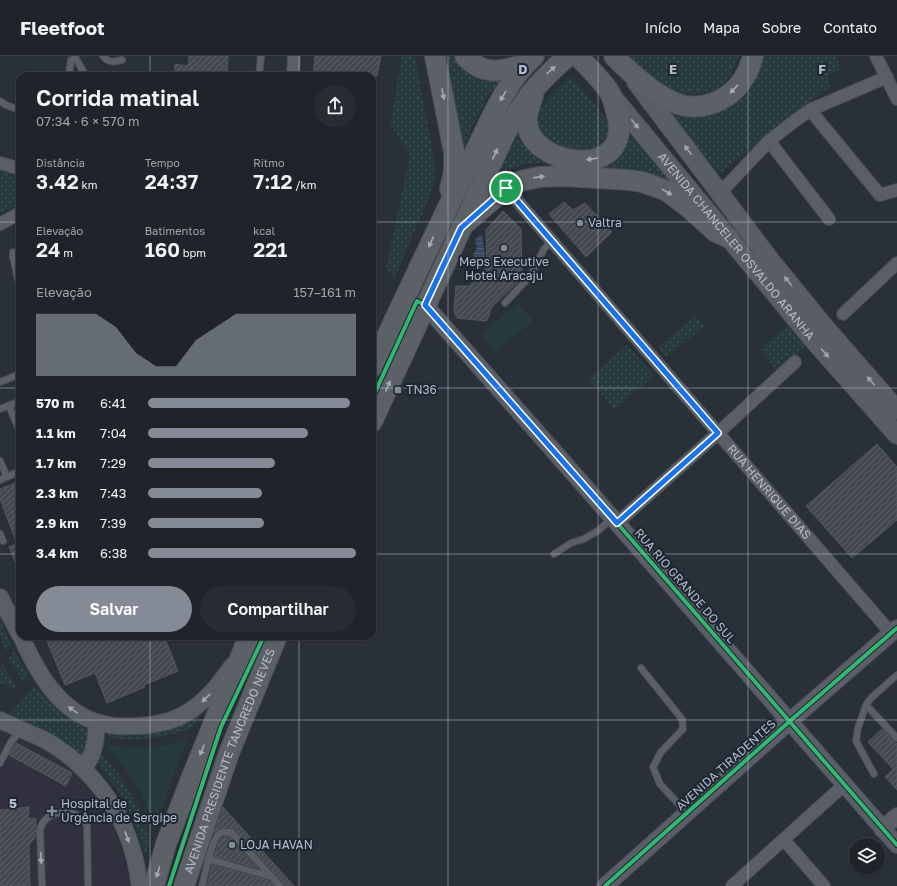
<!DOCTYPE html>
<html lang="pt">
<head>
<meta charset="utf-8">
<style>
	:root { --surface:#20242a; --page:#282c32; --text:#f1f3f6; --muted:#a2a4a8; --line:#3d4147; --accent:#848b96 }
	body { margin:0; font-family:"Golos Text",sans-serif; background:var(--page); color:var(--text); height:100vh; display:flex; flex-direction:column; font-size:15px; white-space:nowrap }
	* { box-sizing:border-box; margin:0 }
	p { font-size:13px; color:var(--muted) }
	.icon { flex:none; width:22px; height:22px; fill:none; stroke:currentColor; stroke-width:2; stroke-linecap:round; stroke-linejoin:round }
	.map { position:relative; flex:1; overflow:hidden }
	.drawer { position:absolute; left:16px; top:16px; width:360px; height:568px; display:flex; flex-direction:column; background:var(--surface); border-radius:12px; box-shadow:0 1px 3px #0004,0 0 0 1px var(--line) }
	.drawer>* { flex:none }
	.controls { position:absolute; left:849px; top:782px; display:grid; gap:8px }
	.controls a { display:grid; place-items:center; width:36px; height:36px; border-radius:50%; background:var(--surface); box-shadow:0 1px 3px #0004,0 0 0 1px var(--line); font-size:20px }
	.pin { position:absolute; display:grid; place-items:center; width:34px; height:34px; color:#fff; margin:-17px; border:2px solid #fff; border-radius:50%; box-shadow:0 1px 4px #0007 }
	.round { display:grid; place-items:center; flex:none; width:42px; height:42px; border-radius:21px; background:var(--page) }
	.head { display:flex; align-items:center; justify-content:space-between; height:68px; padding:0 20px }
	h1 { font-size:22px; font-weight:600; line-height:30px }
	.stats { display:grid; grid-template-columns:repeat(3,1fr); gap:6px; height:68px; padding:4px 20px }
	.stats div { display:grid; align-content:center }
	.stats b { font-size:20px; font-weight:600 }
	.stats small { font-size:11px; font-weight:400 }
	.stats p { font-size:11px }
	.chart { height:112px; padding:8px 20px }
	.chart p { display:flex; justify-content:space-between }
	.chart svg { width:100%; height:72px; margin-top:4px; fill:var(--accent); opacity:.7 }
	.action { display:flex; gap:8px; margin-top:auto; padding:8px 20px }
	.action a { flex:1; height:46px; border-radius:24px; background:var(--accent); color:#fff; font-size:16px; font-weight:600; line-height:46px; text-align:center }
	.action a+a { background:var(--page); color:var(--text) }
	ul { padding:0 20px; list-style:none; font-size:13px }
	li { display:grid; grid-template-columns:64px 48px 1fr; align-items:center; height:30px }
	li i { height:10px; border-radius:5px; background:var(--accent) }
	header { display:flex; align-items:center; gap:24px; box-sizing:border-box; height:56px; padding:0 20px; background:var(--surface); border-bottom:1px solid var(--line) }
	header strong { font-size:19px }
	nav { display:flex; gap:22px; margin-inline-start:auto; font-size:14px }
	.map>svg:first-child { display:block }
	.medical { fill:#31303e }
	.grass { fill:url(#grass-dots) }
	.park { fill:#273a3e }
	.water { fill:url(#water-rules) }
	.building { fill:url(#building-hatch); stroke:#52575f }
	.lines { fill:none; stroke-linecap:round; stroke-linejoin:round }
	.service-casing { stroke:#484c53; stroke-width:8 }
	.minor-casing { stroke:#484c53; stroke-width:14 }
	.tertiary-casing { stroke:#484c53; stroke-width:18 }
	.secondary-casing { stroke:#484c53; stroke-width:20 }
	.primary-casing { stroke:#484c55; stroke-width:22 }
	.service { stroke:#5a5e66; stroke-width:6 }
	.minor { stroke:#5a5e66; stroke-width:12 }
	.tertiary { stroke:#5a5e66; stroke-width:16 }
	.secondary { stroke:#595d64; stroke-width:18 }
	.primary { stroke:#5c6168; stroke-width:20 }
	.cycleway-casing { stroke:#1d2633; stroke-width:6 }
	.cycleway { stroke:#33b770; stroke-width:4 }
	.oneway { fill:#a2aab6 }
	.oneway2 { fill:#9da4b0 }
	.oneway3 { fill:#a2a9b5 }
	.route-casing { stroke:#fff; stroke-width:8 }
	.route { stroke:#1a73e8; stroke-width:5 }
	.grid { fill:none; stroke:#b4bcc9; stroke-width:1; stroke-opacity:0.55 }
	.poi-dot { fill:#848b96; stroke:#1d2633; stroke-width:1.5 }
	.labels { text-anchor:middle; stroke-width:4; stroke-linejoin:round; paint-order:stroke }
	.poi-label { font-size:12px; fill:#b4bcc9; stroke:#1d2633; text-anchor:start }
	.street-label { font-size:12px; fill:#b4bcc9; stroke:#1d2633 }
	.grid-label { font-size:13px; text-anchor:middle; font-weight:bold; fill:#b4bcc9; stroke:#1d2633; stroke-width:4; stroke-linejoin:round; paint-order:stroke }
</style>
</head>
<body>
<header>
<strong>Fleetfoot</strong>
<nav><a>Início</a><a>Mapa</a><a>Sobre</a><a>Contato</a></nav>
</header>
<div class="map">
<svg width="897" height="830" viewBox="0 0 897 830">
	<defs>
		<pattern id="grass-dots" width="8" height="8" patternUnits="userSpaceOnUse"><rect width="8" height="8" fill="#273a3e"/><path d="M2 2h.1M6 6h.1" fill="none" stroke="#445559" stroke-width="1.8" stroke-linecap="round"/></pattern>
		<pattern id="water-rules" width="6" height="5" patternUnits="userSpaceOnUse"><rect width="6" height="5" fill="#384963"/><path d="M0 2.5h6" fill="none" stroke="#526178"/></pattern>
		<pattern id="building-hatch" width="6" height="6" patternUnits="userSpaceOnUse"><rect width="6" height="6" fill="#444950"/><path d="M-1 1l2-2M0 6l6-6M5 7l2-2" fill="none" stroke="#5d6168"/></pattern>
	</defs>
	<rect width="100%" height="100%" fill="#2a3038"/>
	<path class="medical" d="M0 670 43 689 78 717 108 762 118 784 128 818V830H0Z"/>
	<path class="grass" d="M402 0H415L434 103 435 122 432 135 394 223 386 212 410 99 390 68Z
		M440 0H453C456 9 473 24 483 25 490 26 498 23 505 22L488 39 475 65 459 105Z
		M628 0H739C734 12 730 23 720 31 708 42 668 39 655 29 645 21 636 9 628 0Z
		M756 0H835L841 12 828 20 830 31 771 76 720 118 659 49 705 57Z
		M571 20 608 65 611 79 599 99 548 89C545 84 540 78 538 72 532 54 558 30 571 20Z
		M515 64 520 79 527 86 556 107C536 107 514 107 498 120 493 125 488 131 482 136Z
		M625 72 677 131 654 121 624 113 582 110Z
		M0 115 20 121V147L0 157Z
		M695 260 704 270 667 301 658 291Z
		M791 267 810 287 777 315 760 293Z
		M627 289 654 319 615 353 588 323Z
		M0 561 11 589 6 596 0 580Z
		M15 595 28 620 23 626 9 602Z
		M3 609 17 633 0 627V612Z
		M34 630 58 652 77 667 92 673 94 681 82 701C60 683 37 668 10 658Z
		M199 659 193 672C165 681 136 687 106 681L110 673 187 665Z
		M100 696 120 720 137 748 148 776 150 787 145 799 136 770 122 740 96 704Z"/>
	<path class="park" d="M518 247 533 265 495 296 481 278Z
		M188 681 155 771C143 736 129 715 104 688 132 694 162 694 188 681Z"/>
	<path class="water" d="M480 179H482L485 200 479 206 473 200 477 191 475 184Z"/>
	<path class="building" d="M189 0H228L227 20H174L175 8 188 10Z
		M315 0H381L377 20H313Z
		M564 146 573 154 585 147 612 176 586 201 549 158Z
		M503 155 521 173 522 222 491 252 489 260 486 265 457 262 454 256 456 230H469L487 211 486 174Z
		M877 388 897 411V464L852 502 806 450Z
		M20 425V518L9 491 17 488 0 443V433Z
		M45 580H164L178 615 144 629 145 631 107 647 95 617 65 629Z
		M882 673 897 688V734L885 721 893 713 868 686Z
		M16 687 72 717 66 730 9 699Z
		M29 751 28 762 36 763V780L29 789 30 830H0V754Z
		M223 751 294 830H284L283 827 233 772H222L214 777Z
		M225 780H229L258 812 214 800 220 784Z
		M212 809 269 825 274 830H207Z"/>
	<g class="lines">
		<defs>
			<path id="service" d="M103 0C108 7 114 6 122 4
				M75 1 86 20
				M69 20 71 4
				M259 20 261 0
				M0 45 6 49 20 54
				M13 196V201L20 232
				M505 247 531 219 544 193 552 185
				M0 326 20 318
				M9 350 20 376
				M0 353 20 345
				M0 405 7 421
				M0 424 20 415
				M0 478 3 485
				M554 498 571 487 584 483 599 474 611 463
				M641 612 682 663 683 673 661 696 653 711 660 728 687 757
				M897 619 871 642 866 649 897 682
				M866 649 858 672 856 685 874 718
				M0 707 11 686 20 675
				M208 803 272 821
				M42 830 40 774C44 756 66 752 80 761 83 763 85 766 87 769L88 830
				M202 830C205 819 211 785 219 778 222 775 226 776 231 776L280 830"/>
			<g id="minor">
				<path d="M876 0 897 43"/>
				<path d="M293 20 294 0"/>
				<path d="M810 54 880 139 897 134"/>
				<path d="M769 85 829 163"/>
				<path d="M0 107 20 113"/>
				<path id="s1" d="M506 132 891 577"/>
				<path d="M720 137 769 85 796 64 810 54 887 21"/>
				<path d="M0 168 20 157"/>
				<path d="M843 258 897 207"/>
				<path d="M617 467 718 377 795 306"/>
				<path d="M784 784 824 830"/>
				<path d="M732 830 844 729"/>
			</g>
			<path id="tertiary" d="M425 249 617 467 897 789
				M0 541 20 579
				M21 580C38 619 63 662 109 669 118 671 127 670 136 670 160 669 180 664 198 649 212 638 222 624 232 610
				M0 664C15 671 30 677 45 684 88 708 122 752 134 800 137 810 138 820 140 830
				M83 713C95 699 97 683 96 666
				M882 773 897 760
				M605 830 790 665 897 572"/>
			<g id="secondary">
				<path d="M636 26 771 205 824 270 897 354"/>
				<path id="s2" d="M612 40 814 285 897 379"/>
			</g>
			<g id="primary">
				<path d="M435 0 454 96V116L450 133"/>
				<path d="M465 0C484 21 502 15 526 8"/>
				<path d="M614 0C630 17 662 46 686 50 700 52 715 48 727 40 740 31 749 16 753 0"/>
				<path d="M533 40C531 47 527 55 527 63 525 110 630 126 618 63 616 55 614 44 610 37 602 24 588 11 578 0"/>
				<path d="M467 166 506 132 521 125 539 121 563 120 629 124 642 126 654 130 667 135 688 151 716 176 729 182"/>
				<path d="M372 311C406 241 438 170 473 100 490 66 505 26 534 0"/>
				<path d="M372 366 504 80C522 45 538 26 568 0"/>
				<path d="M154 830 166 788 189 728 249 580"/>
				<path id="s3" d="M184 830 229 697 277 580"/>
			</g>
		</defs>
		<use href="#service" class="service-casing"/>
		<use href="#minor" class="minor-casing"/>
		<use href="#tertiary" class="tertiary-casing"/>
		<use href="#secondary" class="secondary-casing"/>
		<use href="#primary" class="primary-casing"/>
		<use href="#service" class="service"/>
		<use href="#minor" class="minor"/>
		<use href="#tertiary" class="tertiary"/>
		<use href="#secondary" class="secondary"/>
		<use href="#primary" class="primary"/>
		<defs>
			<path id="cycleway" d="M372 343 417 245 425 249 617 467 897 789
				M169 830 221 671 264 580
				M605 830 790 665 897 572"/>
		</defs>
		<use href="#cycleway" class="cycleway-casing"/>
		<use href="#cycleway" class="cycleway"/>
	</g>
	<defs><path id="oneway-solid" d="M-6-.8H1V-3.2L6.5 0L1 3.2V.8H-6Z"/></defs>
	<g class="oneway">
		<use href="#oneway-solid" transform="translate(551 14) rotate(-42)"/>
		<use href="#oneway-solid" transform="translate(734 33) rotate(134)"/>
		<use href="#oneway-solid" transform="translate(443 38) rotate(79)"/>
		<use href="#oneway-solid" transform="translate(503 40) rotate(121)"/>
		<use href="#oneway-solid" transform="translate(495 98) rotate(-65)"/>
		<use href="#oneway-solid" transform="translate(592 103) rotate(171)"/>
		<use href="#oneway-solid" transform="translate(539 121) rotate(-8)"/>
		<use href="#oneway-solid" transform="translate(667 136) rotate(29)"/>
		<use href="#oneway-solid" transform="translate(431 186) rotate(115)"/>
		<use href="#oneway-solid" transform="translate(388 330) rotate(-66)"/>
		<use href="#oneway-solid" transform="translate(202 694) rotate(112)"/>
		<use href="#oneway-solid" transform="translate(158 816) rotate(107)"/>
	</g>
	<g class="oneway2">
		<use href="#oneway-solid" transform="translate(635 68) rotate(51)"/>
		<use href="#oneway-solid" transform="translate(688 94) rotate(-127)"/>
		<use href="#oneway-solid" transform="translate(788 225) rotate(-129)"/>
		<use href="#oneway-solid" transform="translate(825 297) rotate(49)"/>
		<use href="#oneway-solid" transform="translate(871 325) rotate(-131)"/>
	</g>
	<g class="oneway3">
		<use href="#oneway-solid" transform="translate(206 642) rotate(136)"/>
		<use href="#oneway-solid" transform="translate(73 654) rotate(-145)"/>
		<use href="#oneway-solid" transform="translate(127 781) rotate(70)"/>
		<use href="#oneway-solid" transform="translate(41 802) rotate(88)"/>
	</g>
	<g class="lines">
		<defs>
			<path id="route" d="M506 132 718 377 617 467 425 249 461 172Z"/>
		</defs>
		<use href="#route" class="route-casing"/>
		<use href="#route" class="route"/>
	</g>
	<path class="grid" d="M150 0V20M299 0V20M448 0V830M598 0V830M748 0V830M0 166H20M372 166H897M0 332H20M372 332H897M0 498H20M372 498H897M150 580V830M299 580V830M0 664H897"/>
	<g class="poi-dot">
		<circle cx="580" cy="167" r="4"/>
		<circle cx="504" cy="192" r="4"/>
		<rect x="394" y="330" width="8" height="8" rx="2"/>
		<path d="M50 749h4v4h4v4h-4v4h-4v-4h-4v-4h4z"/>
		<circle cx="232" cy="789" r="4"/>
	</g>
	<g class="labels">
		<g class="poi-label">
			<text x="588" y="171">Valtra</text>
			<text x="504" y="210" text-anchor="middle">Meps Executive<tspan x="504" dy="14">Hotel Aracaju</tspan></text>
			<text x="406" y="338">TN36</text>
			<text x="61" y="752">Hospital de<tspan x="61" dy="14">Urgência de Sergipe</tspan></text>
			<text x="240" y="793">LOJA HAVAN</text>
		</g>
		<g class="street-label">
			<text dy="4" stroke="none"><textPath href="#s2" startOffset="195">AVENIDA CHANCELER OSVALDO ARANHA</textPath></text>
			<text dy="4" stroke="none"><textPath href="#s1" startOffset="402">RUA HENRIQUE DIAS</textPath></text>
			<text transform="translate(685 530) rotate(49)" y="4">RUA RIO GRANDE DO SUL</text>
			<text dy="4" stroke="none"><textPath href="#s3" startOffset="133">AVENIDA PRESIDENTE TANCREDO NEVES</textPath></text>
			<text transform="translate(726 709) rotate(-42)" y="4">AVENIDA TIRADENTES</text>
		</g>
	</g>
	<g class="grid-label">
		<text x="523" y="18">D</text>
		<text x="673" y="18">E</text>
		<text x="822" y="18">F</text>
		<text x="13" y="752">5</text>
	</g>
</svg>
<div class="controls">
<a><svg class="icon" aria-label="layers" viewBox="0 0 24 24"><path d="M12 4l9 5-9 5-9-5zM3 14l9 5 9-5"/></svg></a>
</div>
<div class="pin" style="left:506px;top:132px;background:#1e9e55"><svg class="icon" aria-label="arrive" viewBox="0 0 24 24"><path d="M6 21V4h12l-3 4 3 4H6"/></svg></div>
<section class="drawer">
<div class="head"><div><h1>Corrida matinal</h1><p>07:34 · 6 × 570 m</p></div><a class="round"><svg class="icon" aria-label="share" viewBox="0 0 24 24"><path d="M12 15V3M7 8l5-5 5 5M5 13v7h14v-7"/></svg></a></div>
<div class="stats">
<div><p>Distância</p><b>3.42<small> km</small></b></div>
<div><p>Tempo</p><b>24:37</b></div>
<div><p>Ritmo</p><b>7:12<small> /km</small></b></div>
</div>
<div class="stats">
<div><p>Elevação</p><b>24<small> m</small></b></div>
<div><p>Batimentos</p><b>160<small> bpm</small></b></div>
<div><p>kcal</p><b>221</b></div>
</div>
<div class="chart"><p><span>Elevação</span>157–161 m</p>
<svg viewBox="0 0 160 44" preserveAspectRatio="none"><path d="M0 44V6L10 6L20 6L30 6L40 14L50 30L60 38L70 38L80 22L90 14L100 6L110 6L120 6L130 6L140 6L150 6L160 6V44z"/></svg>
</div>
<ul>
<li><b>570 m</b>6:41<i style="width:97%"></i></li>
<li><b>1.1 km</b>7:04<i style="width:77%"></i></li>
<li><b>1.7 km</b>7:29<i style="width:61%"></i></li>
<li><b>2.3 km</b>7:43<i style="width:55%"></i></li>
<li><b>2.9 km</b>7:39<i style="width:56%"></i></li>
<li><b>3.4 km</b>6:38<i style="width:100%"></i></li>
</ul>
<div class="action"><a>Salvar</a><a>Compartilhar</a></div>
</section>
</div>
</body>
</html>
